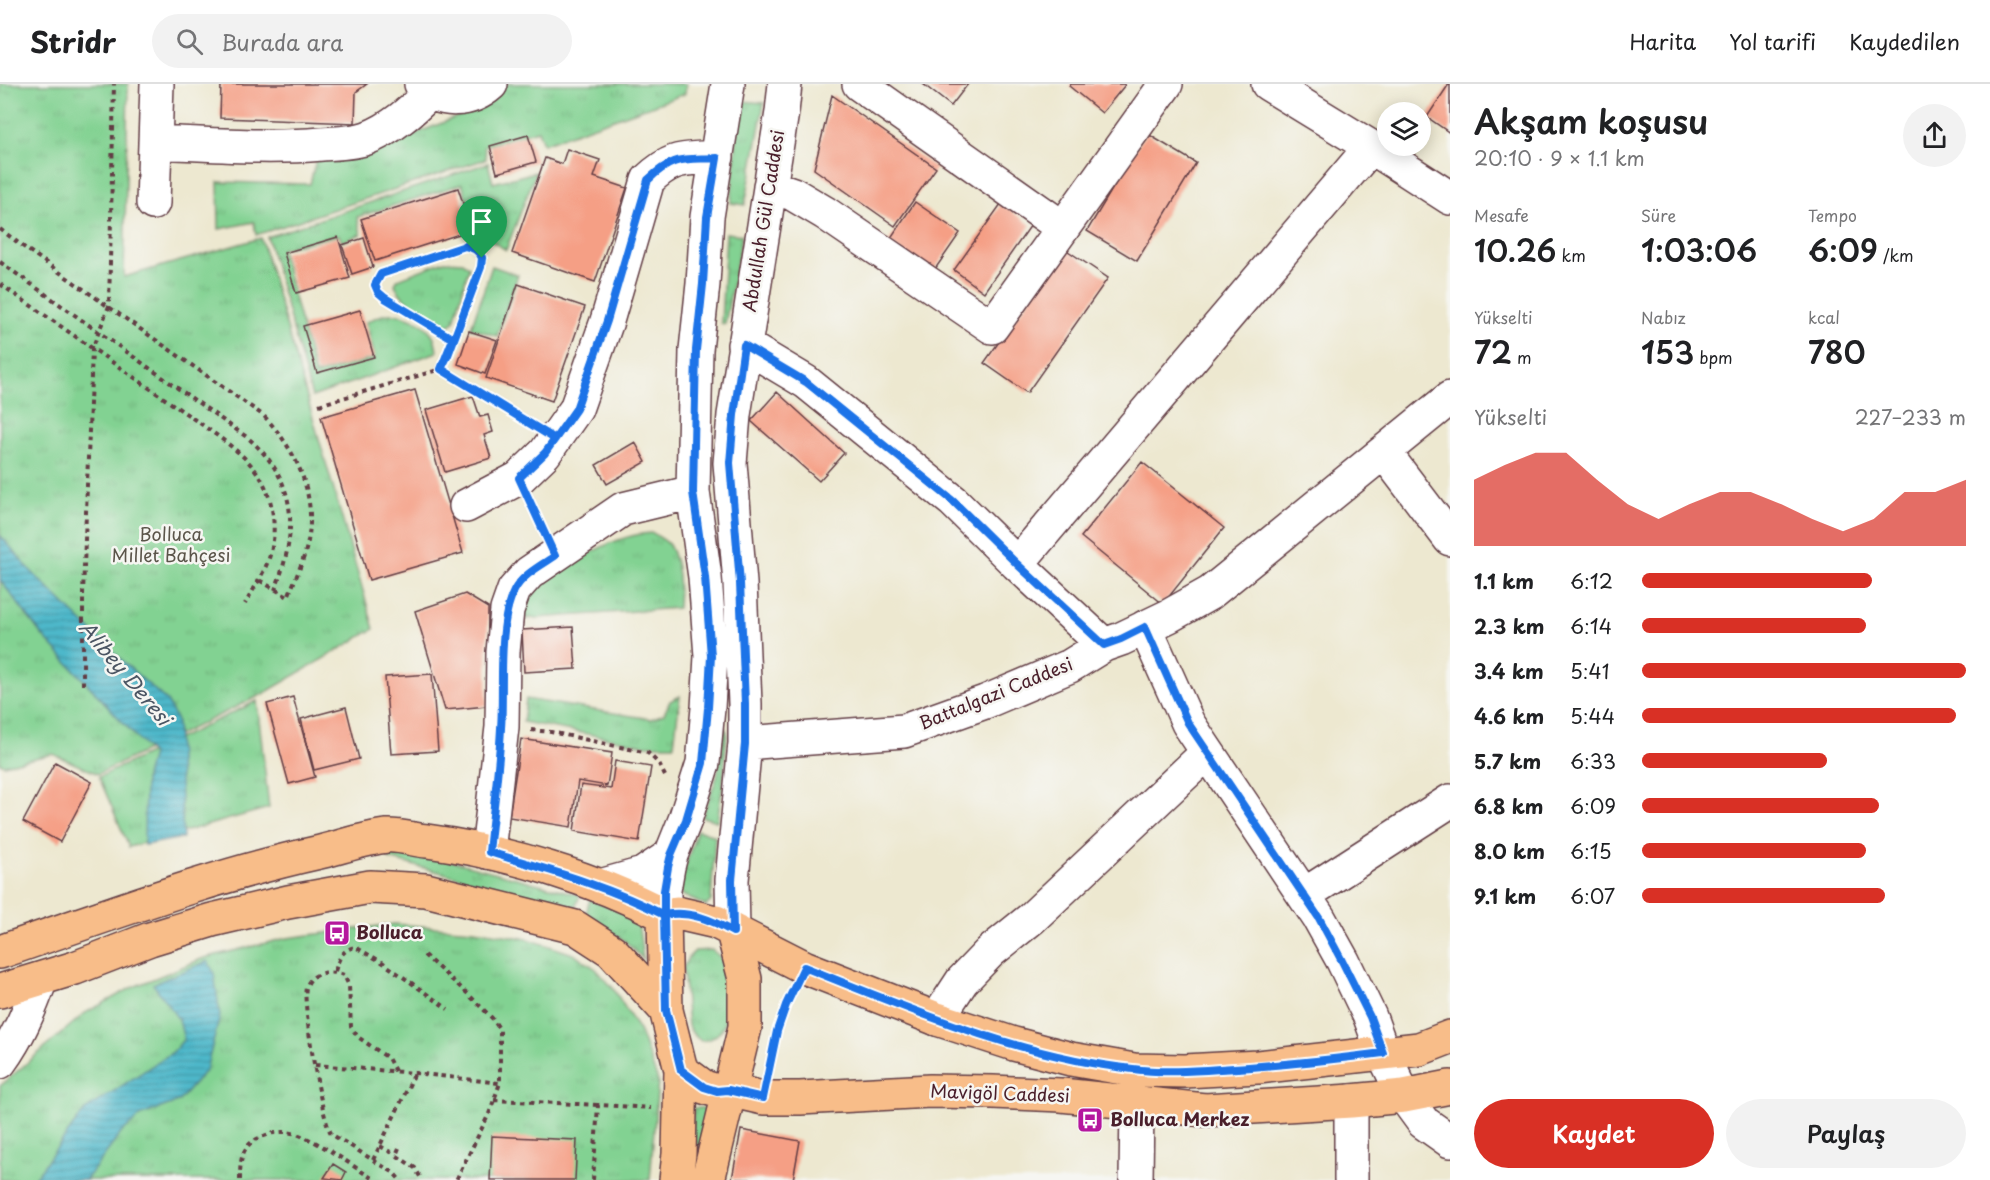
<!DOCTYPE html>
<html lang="tr">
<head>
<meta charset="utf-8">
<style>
	:root { --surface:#fff; --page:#f2f2f2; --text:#202124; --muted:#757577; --line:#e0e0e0; --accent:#d93025 }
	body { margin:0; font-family:"Playpen Sans",sans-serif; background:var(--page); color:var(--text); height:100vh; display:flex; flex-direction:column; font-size:22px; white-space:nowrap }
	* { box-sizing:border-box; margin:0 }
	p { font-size:20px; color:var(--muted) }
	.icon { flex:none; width:33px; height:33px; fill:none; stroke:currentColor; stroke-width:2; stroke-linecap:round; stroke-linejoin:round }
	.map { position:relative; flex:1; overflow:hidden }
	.side { display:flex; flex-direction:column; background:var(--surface); width:540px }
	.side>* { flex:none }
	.buttons { position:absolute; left:1377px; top:18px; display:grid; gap:12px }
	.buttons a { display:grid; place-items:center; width:54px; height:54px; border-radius:50%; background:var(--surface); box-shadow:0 3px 15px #0003; font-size:30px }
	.pin { position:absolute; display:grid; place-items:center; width:51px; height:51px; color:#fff; margin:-62px -26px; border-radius:50% 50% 50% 0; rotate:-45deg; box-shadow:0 0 6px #0007 }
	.pin .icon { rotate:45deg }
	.round { display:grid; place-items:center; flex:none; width:63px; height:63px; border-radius:32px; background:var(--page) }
	.summary { display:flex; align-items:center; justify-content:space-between; height:102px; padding:0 24px }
	h1 { font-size:33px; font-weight:600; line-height:45px }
	.metrics { display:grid; grid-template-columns:repeat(3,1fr); gap:9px; height:102px; padding:6px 24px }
	.metrics div { display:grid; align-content:center }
	.metrics b { font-size:30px; font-weight:600 }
	.metrics small { font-size:16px; font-weight:400 }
	.metrics p { font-size:16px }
	.chart { height:168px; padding:12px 24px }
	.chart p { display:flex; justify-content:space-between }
	.chart svg { width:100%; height:108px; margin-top:6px; fill:var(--accent); opacity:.7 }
	.action { display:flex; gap:12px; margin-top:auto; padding:12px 24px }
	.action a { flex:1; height:69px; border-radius:36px; background:var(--accent); color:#fff; font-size:24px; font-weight:600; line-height:69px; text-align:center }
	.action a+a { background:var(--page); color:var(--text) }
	ul { padding:0 24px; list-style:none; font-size:20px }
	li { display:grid; grid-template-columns:96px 72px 1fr; align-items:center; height:45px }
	li i { height:15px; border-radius:8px; background:var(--accent) }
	header { display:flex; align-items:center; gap:36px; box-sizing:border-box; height:84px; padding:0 30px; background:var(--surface); border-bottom:2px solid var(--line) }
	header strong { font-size:28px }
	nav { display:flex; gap:33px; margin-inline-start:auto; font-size:21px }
	.search { width:420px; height:54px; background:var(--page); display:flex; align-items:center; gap:15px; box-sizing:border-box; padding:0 21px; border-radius:33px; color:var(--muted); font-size:22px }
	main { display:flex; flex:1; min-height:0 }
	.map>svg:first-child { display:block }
	.grass { fill:url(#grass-tufts); stroke:#66785e; stroke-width:1.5 }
	.water { fill:url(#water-rules); stroke:#4c6c7a; stroke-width:1.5 }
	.building { fill:#f59f85 }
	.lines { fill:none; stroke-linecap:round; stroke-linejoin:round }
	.minor-casing { stroke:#623d44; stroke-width:36 }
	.major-casing { stroke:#623d44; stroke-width:36 }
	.path { stroke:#623d44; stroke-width:4; stroke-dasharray:4.5 4.5; stroke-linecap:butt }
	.minor { stroke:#fff; stroke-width:33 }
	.major { stroke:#f8bd89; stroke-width:33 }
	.route-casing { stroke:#fff; stroke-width:12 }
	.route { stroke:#1a73e8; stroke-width:8 }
	.labels { text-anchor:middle; stroke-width:5; stroke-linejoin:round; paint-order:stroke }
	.street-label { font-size:18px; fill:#4a1f2b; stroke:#f6f6f2 }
	.park-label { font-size:18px; fill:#5b554a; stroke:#f6f6f2 }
	.poi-label { font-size:18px; font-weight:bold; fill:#4a1f2b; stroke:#f6f6f2; text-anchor:start }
	.water-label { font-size:20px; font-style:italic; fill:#4b5563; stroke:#f6f6f2 }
</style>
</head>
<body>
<header>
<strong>Stridr</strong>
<div class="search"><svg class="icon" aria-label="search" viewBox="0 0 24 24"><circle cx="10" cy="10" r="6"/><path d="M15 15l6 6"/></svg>Burada ara</div>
<nav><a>Harita</a><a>Yol tarifi</a><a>Kaydedilen</a></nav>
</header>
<main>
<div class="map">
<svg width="1450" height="1096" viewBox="0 0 1450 1096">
	<defs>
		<pattern id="grass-tufts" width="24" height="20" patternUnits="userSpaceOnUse" patternTransform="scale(1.5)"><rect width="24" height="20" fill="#82d292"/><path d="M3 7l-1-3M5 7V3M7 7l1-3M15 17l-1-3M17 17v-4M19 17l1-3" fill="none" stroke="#72b47e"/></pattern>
		<pattern id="water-rules" width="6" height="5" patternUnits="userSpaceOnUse" patternTransform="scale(1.5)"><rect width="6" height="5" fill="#4db8ca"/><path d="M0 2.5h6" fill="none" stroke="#4295a4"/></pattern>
	</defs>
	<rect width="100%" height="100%" fill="#f6f6f2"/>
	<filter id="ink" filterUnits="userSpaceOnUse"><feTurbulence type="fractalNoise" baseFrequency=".0167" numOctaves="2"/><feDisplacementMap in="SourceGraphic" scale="12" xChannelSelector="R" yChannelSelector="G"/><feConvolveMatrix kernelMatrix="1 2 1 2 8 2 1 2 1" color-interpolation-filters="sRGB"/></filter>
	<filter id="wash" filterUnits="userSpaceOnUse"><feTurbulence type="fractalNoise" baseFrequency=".008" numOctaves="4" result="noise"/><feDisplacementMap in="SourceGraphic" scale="24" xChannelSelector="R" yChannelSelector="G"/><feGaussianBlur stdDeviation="1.35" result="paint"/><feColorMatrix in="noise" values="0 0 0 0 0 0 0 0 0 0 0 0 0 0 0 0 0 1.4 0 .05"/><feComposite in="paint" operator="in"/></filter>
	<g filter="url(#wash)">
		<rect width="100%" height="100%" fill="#ede8d0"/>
		<path class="grass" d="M0 0H128L124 193 261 154 374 545 263 610 98 690 53 670 4 681 0 679Z
			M506 0H686L685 10 543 60 538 46 484 62 486 75 256 151 254 138 219 145 218 98 310 100 316 76 361 68 425 46 476 25Z
			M740 17 764 19 745 121 731 119Z
			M488 79 493 99 536 88 506 166 477 148 462 100 357 133 361 150 342 158 339 151 281 165 315 291 375 274 366 238C373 235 381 230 389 230 403 229 424 238 432 250 436 255 436 262 437 268L312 313 267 153Z
			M726 149 742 151 725 240 721 239Z
			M444 177 463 178 469 183 454 238 447 243C432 242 399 214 395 200L398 195Z
			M492 182 518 191 497 252 471 244Z
			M653 449C658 453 666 456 669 461 680 480 679 504 678 524L523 535C522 528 521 519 525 513 530 508 539 503 544 499 575 477 614 450 653 449Z
			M680 612 674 661H646L523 638 526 615 651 635 664 630 670 617Z
			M257 617 269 724 129 763 99 693Z
			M725 644 727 648 723 700 717 737 702 733 717 693Z
			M697 746 715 752 711 817 706 822 682 811 679 802Z
			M390 766 418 768 580 811 574 827 515 808 389 775Z
			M590 815 633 832 638 838 643 875 624 856 585 833Z
			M394 840 474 846 528 855 576 871 596 885 613 904 640 948 658 997 650 1096H0V1002L85 929 131 904 204 874 287 854Z
			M712 866C720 872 726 878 729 887 731 893 730 900 730 906 731 926 726 955 701 957L693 950 688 942 683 884 688 874 695 867Z
			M693 1024H708L699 1067 693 1066Z"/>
		<path class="water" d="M0 451 30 486 64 520 129 583 167 617 177 637 183 754 144 761 145 696 152 670 42 551 0 496Z
			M208 877 214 889 220 932 206 986 179 1017 142 1031 122 1048 86 1096H33L85 1026 173 968 184 955 179 936 153 900Z"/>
		<g id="blocks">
			<path class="building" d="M221 0H367L356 8 355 39 220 34Z
				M923 0H968L951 22Z
				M1071 0H1123L1125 1 1102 29 1069 2Z
				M1449 0H1450V49L1427 33Z
				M832 11 936 84 895 142 814 85Z
				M1146 49 1196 79 1137 177 1087 147Z
				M528 51 536 78 497 89 490 62Z
				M567 65 600 76 594 93 627 104 595 198 512 169 545 74 562 80Z
				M458 104 472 146 375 177 361 135Z
				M915 118 960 149 933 188 888 158Z
				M1001 120 1031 141 984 208 954 186Z
				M338 153 350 194 296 209 284 169Z
				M364 154 373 183 352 190 342 161Z
				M1065 165 1108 194 1027 309 984 279Z
				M518 200 585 223 552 317 486 294Z
				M360 226 374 273 317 289 303 242Z
				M469 247 497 256 485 290 458 280Z
				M415 306 463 469 369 496 321 333Z
				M777 308 844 369 819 397 751 337Z
				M473 312 480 333 488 331 493 348 484 351 491 374 445 388 426 326Z
				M635 358 646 378 607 400 596 381Z
				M1142 378 1224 444 1163 520 1081 453Z
				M465 510 488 524 487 622 445 626 415 527Z
				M573 543 576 585 524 588 522 546Z
				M432 590 438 667 391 670 385 593Z
				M293 613 315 693 289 700 267 620Z
				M346 623 359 675 314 686 301 635Z
				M521 655 612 669 607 702 578 697 571 743 509 733Z
				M615 677 651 683 639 758 574 747 581 701 611 705Z
				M55 678 92 698 60 758 23 738Z
				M741 1046 800 1057 793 1096 732 1095Z
				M492 1052 577 1056 575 1096H490Z
				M333 1080 346 1088 342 1096 324 1094Z"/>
		</g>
	</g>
	<g filter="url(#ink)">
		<use href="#blocks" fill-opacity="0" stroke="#623d44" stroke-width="1.5"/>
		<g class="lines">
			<defs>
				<path id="minor" d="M421 0C440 21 471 18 491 0
					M859 0 1063 144
					M1268 0 1371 63 1450 114
					M155 58C211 60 266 65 322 60 337 59 353 59 367 54 392 45 413 25 431 8
					M770 102 793 110 825 129 992 243 1166 0
					M153 119 157 0
					M744 261 806 298 953 417 1017 480 1104 561
					M1384 368 1450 455
					M466 422 519 394 545 369 576 325 607 237 648 96C674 71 684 76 717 73
					M1017 480 1371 63
					M1145 543 1188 639 1319 834 1343 877 1370 933 1383 969 1404 1012 1423 1038 1450 1057
					M745 659 904 647 985 618 1070 582 1104 561 1121 555 1169 532 1210 509 1450 314
					M488 768 502 643 503 568 507 526 514 506 529 489 623 425 693 408
					M600 802 643 790 671 771
					M1304 811 1450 717
					M664 831V806L668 783 671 771 685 736 703 679 708 624 711 572 705 493 693 408 696 266 703 200 707 133 728 0
					M733 848 732 796 745 659V620L740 499 730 379 734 331 782 28 785 0
					M937 935 962 897 990 868 1032 834 1207 669
					M0 978C19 952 30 925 41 895
					M1136 1096 1137 1020
					M1351 1096V1017"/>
				<path id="major" d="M664 831 666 926 681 986 679 1070 676 1096
					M0 868C106 832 211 792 320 768 341 763 366 754 387 752 399 751 415 756 427 757 507 768 594 794 664 831L677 829 716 838 804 883 937 935 1014 960 1071 975 1134 986 1185 987 1258 983 1419 965 1450 953
					M0 907 75 884 150 855 212 836 288 818 370 803 426 806 575 843 612 867 666 926
					M681 986 704 1003 717 1007 728 1006 763 1014H800L930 1007 993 1008 1061 1011 1205 1026 1351 1017 1404 1012 1450 1003
					M708 1096 745 943V895L733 848"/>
			</defs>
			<use href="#minor" class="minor-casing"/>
			<use href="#major" class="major-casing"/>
			<path class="path" d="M0 145 25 164 264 332C296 366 317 409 308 457 304 477 295 495 288 513L259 496
				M0 178 248 354C299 398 298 447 275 506
				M0 200 211 347C227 359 244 371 256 387 273 409 278 445 270 471 265 488 254 504 245 520
				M441 285 529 339
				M319 321 441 285 448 271 481 183V174L479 168 465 162 381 190 375 201 378 208 385 214 453 255
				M531 421 542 444
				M83 601V510L92 265 109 222 114 0
				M531 646 551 648 648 669 659 680 665 692
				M424 871 468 910 492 934 500 946V999L489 1030 456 1096
				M335 887C339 875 341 866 355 863L382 878 448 925
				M778 943 791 911
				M315 981 415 989 499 999
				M395 987 388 974 358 953 351 943 349 902 344 891C330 886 311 887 306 904 302 918 322 1038 331 1049 334 1053 342 1056 346 1059 362 1069 377 1079 393 1088L400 1096
				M494 1016 598 1021
				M380 1062 396 1071
				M399 1064 396 1071 415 1084 422 1096
				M373 1076 415 989
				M240 1096C240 1077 241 1062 259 1054 266 1051 274 1048 282 1048 306 1046 353 1083 375 1096
				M593 1096 598 1021 651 1024"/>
			<use href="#minor" class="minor"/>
			<use href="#major" class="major"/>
		</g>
	</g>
	<g class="lines" filter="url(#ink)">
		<defs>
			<path id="route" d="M482 174 481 183 448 271 441 285 555 355 545 369 519 394 555 472C540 482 522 491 514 507 497 540 504 607 501 644 499 685 493 727 489 768 549 786 608 802 664 831L666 926 681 986 704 1003 717 1007 728 1006 763 1014 777 947 786 921 804 883C909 925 1020 973 1133 985 1162 989 1191 987 1220 985 1274 982 1329 976 1383 969L1370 933 1342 877 1319 834 1188 639 1145 543 1121 555 1104 561 1017 480 953 417 806 298 744 261 734 331 730 379 740 499 745 620V660L732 796 733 848C712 836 689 826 664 831V807L668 783 671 771 686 736 703 679 708 624 711 572 705 493 693 408 696 266 703 200 707 133 717 74C684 76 674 71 648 96L607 237 576 325 555 355 441 285 453 255 385 214 378 208 375 201 381 190 465 162C474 164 478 166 482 174"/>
		</defs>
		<use href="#route" class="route-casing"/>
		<use href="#route" class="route"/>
	</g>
	<defs>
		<symbol id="bus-square" viewBox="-11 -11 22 22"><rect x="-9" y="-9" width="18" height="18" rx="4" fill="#b5179e" stroke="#f6f6f2"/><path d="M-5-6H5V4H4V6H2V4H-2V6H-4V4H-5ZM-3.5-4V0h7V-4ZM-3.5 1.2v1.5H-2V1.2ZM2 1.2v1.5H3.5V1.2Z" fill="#fff"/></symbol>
	</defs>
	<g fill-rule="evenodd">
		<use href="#bus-square" x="322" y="834" width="30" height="30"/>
		<use href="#bus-square" x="1075" y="1021" width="30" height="30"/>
	</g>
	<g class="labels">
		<g class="street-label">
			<text transform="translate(764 137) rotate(-81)" y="6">Abdullah Gül Caddesi</text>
			<text transform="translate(996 610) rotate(-22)" y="6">Battalgazi Caddesi</text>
			<text transform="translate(1000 1010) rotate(2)" y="6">Mavigöl Caddesi</text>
		</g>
		<g class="park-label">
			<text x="171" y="457">Bolluca<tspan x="171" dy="21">Millet Bahçesi</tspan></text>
		</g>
		<g class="poi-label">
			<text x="356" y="855">Bolluca</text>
			<text x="1110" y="1042">Bolluca Merkez</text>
		</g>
		<g class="water-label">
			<text transform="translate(125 589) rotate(50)" y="7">Alibey Deresi</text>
		</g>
	</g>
</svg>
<div class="buttons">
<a><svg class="icon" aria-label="layers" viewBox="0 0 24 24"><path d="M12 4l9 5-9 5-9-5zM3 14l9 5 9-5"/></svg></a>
</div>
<div class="pin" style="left:482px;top:174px;background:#1e9e55"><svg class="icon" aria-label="arrive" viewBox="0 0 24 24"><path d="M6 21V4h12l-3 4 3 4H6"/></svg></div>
</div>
<section class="side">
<div class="summary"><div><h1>Akşam koşusu</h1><p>20:10 · 9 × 1.1 km</p></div><a class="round"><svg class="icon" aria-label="share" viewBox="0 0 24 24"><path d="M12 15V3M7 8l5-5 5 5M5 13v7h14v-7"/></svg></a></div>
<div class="metrics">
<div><p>Mesafe</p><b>10.26<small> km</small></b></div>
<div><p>Süre</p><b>1:03:06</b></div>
<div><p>Tempo</p><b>6:09<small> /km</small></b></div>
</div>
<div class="metrics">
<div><p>Yükselti</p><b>72<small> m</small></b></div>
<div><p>Nabız</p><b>153<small> bpm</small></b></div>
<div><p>kcal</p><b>780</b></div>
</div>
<div class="chart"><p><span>Yükselti</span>227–233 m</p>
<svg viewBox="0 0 160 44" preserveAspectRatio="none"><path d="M0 44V17L10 11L20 6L30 6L40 17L50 27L60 33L70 27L80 22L90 22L100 27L110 33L120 38L130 33L140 22L150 22L160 17V44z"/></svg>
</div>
<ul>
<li><b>1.1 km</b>6:12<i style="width:71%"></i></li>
<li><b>2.3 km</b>6:14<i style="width:69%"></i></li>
<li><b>3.4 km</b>5:41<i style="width:100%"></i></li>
<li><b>4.6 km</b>5:44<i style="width:97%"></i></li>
<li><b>5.7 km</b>6:33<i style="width:57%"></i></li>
<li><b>6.8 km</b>6:09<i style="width:73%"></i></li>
<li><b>8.0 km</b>6:15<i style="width:69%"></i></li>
<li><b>9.1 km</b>6:07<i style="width:75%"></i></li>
</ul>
<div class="action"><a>Kaydet</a><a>Paylaş</a></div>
</section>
</main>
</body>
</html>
